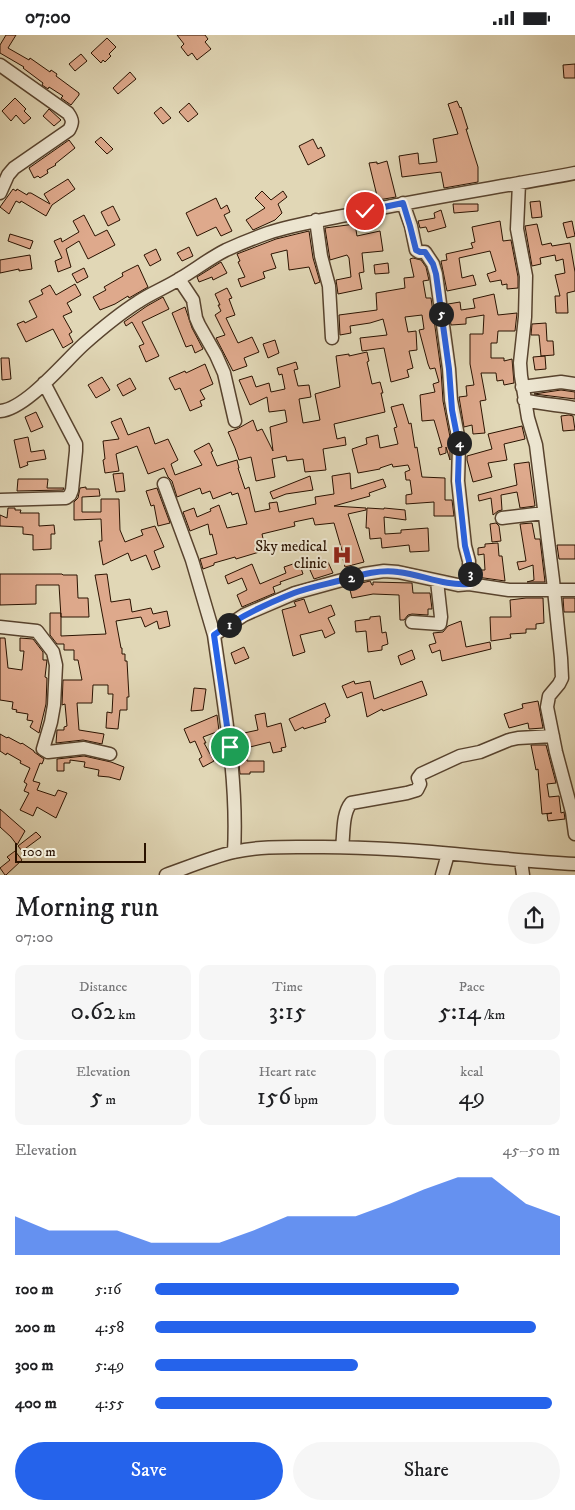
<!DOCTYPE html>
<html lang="en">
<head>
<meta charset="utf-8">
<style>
	:root { --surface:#fff; --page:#f6f6f6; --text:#202124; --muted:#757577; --accent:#2563eb }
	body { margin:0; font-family:"IM FELL DW Pica",serif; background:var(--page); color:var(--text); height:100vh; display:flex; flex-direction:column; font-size:19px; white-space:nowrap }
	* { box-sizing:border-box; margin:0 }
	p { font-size:16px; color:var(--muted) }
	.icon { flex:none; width:28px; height:28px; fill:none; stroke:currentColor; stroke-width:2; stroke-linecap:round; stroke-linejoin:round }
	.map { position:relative; height:840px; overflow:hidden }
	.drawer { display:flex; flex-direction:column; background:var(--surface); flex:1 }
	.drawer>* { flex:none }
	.scale { position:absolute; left:15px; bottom:12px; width:131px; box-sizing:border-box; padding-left:5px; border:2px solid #2a1200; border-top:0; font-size:14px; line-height:18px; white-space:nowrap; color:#2a1200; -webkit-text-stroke:4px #ece5d0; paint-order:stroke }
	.pin { position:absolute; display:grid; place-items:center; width:42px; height:42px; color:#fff; margin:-21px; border:2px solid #fff; border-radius:50%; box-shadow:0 1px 5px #0007 }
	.km { position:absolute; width:25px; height:25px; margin:-12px; border-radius:50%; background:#222; color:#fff; font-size:14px; line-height:25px; text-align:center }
	.round { display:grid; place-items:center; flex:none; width:52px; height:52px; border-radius:26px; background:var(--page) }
	.headline { display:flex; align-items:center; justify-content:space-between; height:85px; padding:0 15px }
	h1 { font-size:28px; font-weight:600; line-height:38px }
	.stats { display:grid; grid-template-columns:repeat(3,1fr); gap:8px; height:85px; padding:5px 15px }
	.stats div { display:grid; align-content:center; border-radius:10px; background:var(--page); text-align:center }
	.stats b { font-size:25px; font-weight:600 }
	.stats small { font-size:14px; font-weight:400 }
	.stats p { font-size:14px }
	.chart { height:140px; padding:10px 15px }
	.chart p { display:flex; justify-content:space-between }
	.chart svg { width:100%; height:90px; margin-top:5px; fill:var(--accent); opacity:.7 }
	.cta { display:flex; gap:10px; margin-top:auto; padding:10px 15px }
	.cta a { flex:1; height:58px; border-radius:30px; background:var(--accent); color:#fff; font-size:20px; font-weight:600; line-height:58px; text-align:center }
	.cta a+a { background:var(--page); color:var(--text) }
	ul { padding:0 15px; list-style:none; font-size:16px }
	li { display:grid; grid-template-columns:80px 60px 1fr; align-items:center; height:38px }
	li i { height:12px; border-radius:6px; background:var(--accent) }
	.status { display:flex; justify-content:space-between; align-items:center; height:35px; padding:0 25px; background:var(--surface); direction:ltr }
	.status svg { height:14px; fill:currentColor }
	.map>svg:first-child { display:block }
	.building { fill:#dea98c; stroke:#2a1200 }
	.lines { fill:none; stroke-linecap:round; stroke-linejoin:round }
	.minor-casing { stroke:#58432e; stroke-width:15 }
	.minor { stroke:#ece5d0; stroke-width:12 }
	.route-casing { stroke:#fff; stroke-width:10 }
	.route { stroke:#2563eb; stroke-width:6 }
	.labels { text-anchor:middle; stroke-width:4; stroke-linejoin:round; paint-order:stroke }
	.poi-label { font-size:15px; fill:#2a1200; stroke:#ece5d0; text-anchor:end }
</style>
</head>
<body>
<div class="status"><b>07:00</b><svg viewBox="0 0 49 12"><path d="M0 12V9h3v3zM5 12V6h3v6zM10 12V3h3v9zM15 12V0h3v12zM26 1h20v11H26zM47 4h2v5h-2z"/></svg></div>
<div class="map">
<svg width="575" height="840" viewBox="0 0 575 840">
	<rect width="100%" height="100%" fill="#e1d7b6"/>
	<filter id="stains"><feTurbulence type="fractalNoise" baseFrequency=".004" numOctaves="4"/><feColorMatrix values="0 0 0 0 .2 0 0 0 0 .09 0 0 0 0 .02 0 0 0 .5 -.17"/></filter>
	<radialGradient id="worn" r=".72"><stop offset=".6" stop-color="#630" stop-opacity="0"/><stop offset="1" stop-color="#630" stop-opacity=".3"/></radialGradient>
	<path class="building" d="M6 0H16L8 13 29 25 30 23 50 37 51 35 57 39 56 41 79 58V60L71 70 61 63 63 61 49 52 48 54 42 50 43 48 23 33 24 32 0 18V10Z
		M177 0H205L208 4 205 7 211 14 197 25 192 18 188 21 181 12 184 9Z
		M107 3 116 12 109 19 111 21 105 27 103 25 101 28 91 18Z
		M81 19 87 26 75 36 69 29Z
		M575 29V43H564L563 30Z
		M130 37 136 44 118 59 113 53Z
		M15 63 26 74 24 76 31 83 24 89 16 80 11 86 2 76Z
		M457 66 460 73 461 72 468 94H466L478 132V147L444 153 441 137 402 142 399 121 418 118 419 129 437 127 433 104 458 99 448 69Z
		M189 68 198 79 188 87 179 77Z
		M161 72 171 83 163 89 154 78Z
		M49 74 61 85 54 91 43 81Z
		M101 102 113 114 107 119 95 107Z
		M313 104 318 114 321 112 325 121 308 130 299 111Z
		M69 105 75 113 55 129 56 130 47 135 48 138 40 143 38 141 34 143 29 133Z
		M387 126 396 162 378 165 369 128 377 127V129Z
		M68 144 75 154 52 170 46 181 21 166 20 168 16 166 9 179 0 172 13 154 16 156 17 154 27 160 28 158H31L50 169 44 159Z
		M262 156 271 165 283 156 287 162 278 169 282 178 275 185 253 195 246 185 265 173 255 163Z
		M216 163 221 174 227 170 230 177 224 180 232 196 221 201 216 192 197 201 186 178Z
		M540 166 542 182 532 183 530 167Z
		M453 169H478V176L454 178Z
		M113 171 120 185 108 191 101 177Z
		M441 175 446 192 428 197 426 192 420 193 418 186 435 183 434 178Z
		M84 180 95 201 107 195 115 210 88 224 79 206 66 214 71 232 58 237 55 226 62 223 54 206 61 203 62 207 79 197 73 186Z
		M500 186 503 206 511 205 518 242V253L507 254V249L502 250 501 245 490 247 487 239 496 236 490 216 459 223 462 243 473 240 476 250 447 256 441 226 447 225 446 219 473 213 471 208 475 207 472 192Z
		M572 186 575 201 567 203 563 188Z
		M355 189 357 201 380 196 383 216 362 218 364 237 359 238 362 254 338 259 336 245 351 242 349 223 347 220 330 225 325 193Z
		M537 189 542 210 551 208 552 211 570 208 575 237V256L567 258 568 278H556L555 261H560L555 240 565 238 563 224 556 226 555 220 540 223 541 229 532 231 525 191Z
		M309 196 313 223 320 247 315 249 309 232 289 235 287 215 271 219 276 233 263 237 265 243 241 252 238 244 245 242 238 227 240 226 237 219 276 204Z
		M10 199 33 206 30 214 8 206Z
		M189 212 193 221 182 226 177 218Z
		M156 214 161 225 150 231 144 220Z
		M30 220 32 234 19 236V234L0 238V225Z
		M413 223 421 225 426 232 428 241 429 245 423 246 426 263H431L441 335 443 366 450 402V425L446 412V418L440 420 438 413 442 412 434 385 422 386 420 360 435 357 433 349 439 347 435 333 430 334 428 329 419 295 424 294 422 280 405 282 408 297 416 296 417 315 409 316 413 333 407 335 409 342 391 347 384 313 362 316 360 303 387 300 383 284 370 288 350 291 351 298 340 300 339 280 377 275 376 258 405 253 404 243 414 242 410 224Z
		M221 227 227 238 213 245 212 242 199 247 197 242Z
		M388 228 389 238 375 239 374 230Z
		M138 230 148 252 129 263 128 261 115 269 100 275 93 262 106 255 104 252 123 241 122 238Z
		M84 233 88 242 77 248 72 239Z
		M75 249 81 260 67 268 72 277 63 281 72 297 69 299 73 307 63 313 53 294 26 307 17 289 24 286 25 288 37 282 29 266 43 259 41 255 50 250 56 260Z
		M227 253 232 263 229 264 235 280 226 283 238 308 252 302 259 317 244 323 247 331 233 336 216 303 225 300 215 280 221 276 218 270H220L215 259Z
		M494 259 498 280 517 278 515 296H498L497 308H491V323H504V326L512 324 514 348 504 350 503 345 497 346 496 338H481L486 365 480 366 485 398 473 399 472 390 464 392 459 362 467 361 466 351 474 350 470 329V299H483L484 280 466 283V289L451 290 448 269 460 267 461 275 475 273 473 264Z
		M163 262 169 274 142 287 159 321 146 327 139 311 144 309 132 287 126 291 124 287 147 271Z
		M185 272 192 293 203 314 195 318 192 310 186 312 172 278Z
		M546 288 547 306H553L554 320 541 321 539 300H531L532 289Z
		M275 305 279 318 268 323 263 309Z
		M367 317 369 326 367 327 372 349 380 347 383 358H381L385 377 334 389 337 404 345 402 346 410 323 414 326 435 305 437 303 424 287 426 286 421 272 424 275 442 256 446 251 422 239 425 235 413 228 397 237 394 253 385 257 396 262 394 273 416 270 392 287 387 285 375 269 377 267 362 250 370 239 345 252 341 256 352 269 348 271 357 285 354 282 339 279 340 277 333 296 327 298 334 294 335 298 351 309 350 311 362 299 364 303 388 320 385 315 359 340 352 336 321 349 319V321Z
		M545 321 546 334 535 335 533 322Z
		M1 323H9L11 344 2 345Z
		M205 329 213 349 200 355 205 364 200 366 202 371 190 376 180 353 175 355 169 343 185 336 186 338Z
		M102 342 110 355 96 363 88 350Z
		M130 343 136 354 123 361 117 350Z
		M561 355 575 357V364L534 359Z
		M403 369 409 389 411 388 415 413 417 412 422 442 445 443V465H452L454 481H434V467L406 469V460L412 459 410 445H406L405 437 410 435 408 430 393 432 392 429 380 433V434L358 438 352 414 367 409 366 403 378 400 380 413 398 409 394 393 397 392 391 372Z
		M36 377 43 392 31 397 25 382Z
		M569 380 573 381 575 395 563 396 561 381Z
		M121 383 128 400 149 392 155 409 168 404 178 425 171 429 175 440 202 430 194 416 209 408 213 416 211 417 217 431 237 425 239 433H238L245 454 249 452 255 477 270 474 269 468 277 467 279 477 316 469 315 462 334 459 332 441 350 438 351 454 383 444 386 452 369 458 370 461 334 471 366 473V475L348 479 364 527 345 532 342 520 343 519 334 488 315 490 313 483 294 487 295 491 262 499 264 508H263L266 515 236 524 235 522 214 528V530L203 534 200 524 217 519 212 499 210 500 208 489 190 496 183 477 194 473 197 482 211 476 210 474 219 470 227 493 247 489 238 458 232 460 231 457 213 464 210 456 202 459 200 453 177 462 172 446 168 442 164 433 148 439 137 411 116 419 119 436 105 438 103 425 105 424 103 406 119 404 111 387Z
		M522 391 525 404 504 409 507 425 488 428 492 442 473 447 467 425V421L492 414 488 399Z
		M28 402 31 417 44 415 46 424 27 427 28 430 20 433 14 405Z
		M529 427 535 471 520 473 517 457 501 460 502 475 498 476 493 480 491 463 479 466 478 460 517 450 514 429Z
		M123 438 125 456 116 457 113 439Z
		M310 441 313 455 286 459 273 464 270 457Z
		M18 444H48L47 453H64L63 455 17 456Z
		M86 452V454H99L100 461 82 462V477H101V464H119L120 495 125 507 143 500 141 495 155 491 164 512 154 516 160 532 152 535 146 520 131 526 128 518 103 530 99 506H102L101 484 74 485V467L78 463 80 453Z
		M157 453 170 488 158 491 154 470 151 471 146 456Z
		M8 473H15V475H21L20 478H39V491L54 490 55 499H51V514L33 515V500L23 499V492L0 491V480L7 483Z
		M367 473 384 474V473L405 475 406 485 384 482 385 499 401 498V495L428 493 429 516 410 517 409 510 382 513 381 503 370 504 369 493H366Z
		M496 488 499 491 501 506 492 507 490 489Z
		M532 488 535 504H540L545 547H527L534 545 533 530 519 535 517 527 526 526 520 489Z
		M498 508 499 521H502L505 546 477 542V535H485L484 519 478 520V513L485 512V509Z
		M557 510H575V524H559Z
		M299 527 303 539 280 547 281 549 273 552 275 558 242 572 237 560 247 555 242 543 228 549 225 541 252 529 260 549 286 538 284 532Z
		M328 527 333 538 314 544 310 535Z
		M0 539H62L63 540H77L78 563H88L89 582H61L59 550H36V569L0 570Z
		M107 539 111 567 130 564 132 577 151 573 153 579 167 576 170 591 159 594 157 586 145 592 141 582 116 586 121 613H122V619H125V626H127L129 662H127V675H120L118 694 106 693 107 677 112 678 113 659H108V650H93L92 668H77L79 695 104 699 102 709 83 705 56 708 57 695H64V692L67 691 65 669 62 670 63 645H82L78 625H74V615H64V609H57L50 600V578H61V601L106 599 95 540Z
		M370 546 372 550H373V547L412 548 413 558H430L432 574H428V580L412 579 408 580 404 585H400L399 560 373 559 352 563 349 551Z
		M526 563H543L544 588 536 589V594H526V598L510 599 511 603 491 606 490 582H511L510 565Z
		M563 563H575V577H564Z
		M304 564 309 578 331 570 335 580 328 583 335 598 325 603 322 595 300 600 305 617 293 621 282 575 296 571 294 567Z
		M380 581 382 598 386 597 388 609 382 611V615L368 617 366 596 356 597 355 586 370 584V582Z
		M461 586 466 612 490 607 491 614 442 626 440 615 432 618 429 610 436 608 433 598 443 597 448 591Z
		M0 603H5L8 633 22 635 24 616H20V603L33 604 43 617V625H47L45 642 47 643 46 669 39 698 30 692 33 686 27 685 28 679 16 677 17 675 12 674 13 667 0 665Z
		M244 612 249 623 235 629 231 618Z
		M412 615 415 624 401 630 398 621Z
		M354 646 355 649 370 646 374 664 422 646 427 660 383 676 382 674 367 682 362 657 347 663 342 651Z
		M194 653 206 654 203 675 191 676Z
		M538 666 543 693 529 694 528 688 509 693 504 679 523 673 522 669Z
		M325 668 330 681 325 684 326 687 304 694 303 692 295 696 289 684Z
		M265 678 267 692 281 688 286 712 281 713 282 716 273 718 270 707 246 713 247 726H264V737H250V739H240L236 698 243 697 244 698 258 695 255 680Z
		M217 680 219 696 203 702 206 708H204L214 726 203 732 199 724 202 722 195 706 190 708 184 694Z
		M0 699 7 703 8 702 21 709 22 708 34 716V717L44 724 42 729 40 728 33 746 40 748 37 755 55 761 58 755 67 758 56 783 37 772 33 781 20 775 29 758 24 756 27 749 24 747 30 733 20 728 21 726 7 718 6 720 0 716Z
		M531 710H546L556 748 547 749 549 762 559 761 561 778 564 777 565 784 548 786 547 779 552 778 542 779 538 734 536 735Z
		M84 721 111 727 124 732 120 745 109 742 98 741 99 735 84 732 85 727 70 725V728H64V736H57V724Z
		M0 774 25 796 17 810 11 802 0 792Z
		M36 797 41 802 22 816 18 811Z
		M15 816 22 825 6 840H5L0 833 10 825 7 822Z"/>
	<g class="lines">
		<defs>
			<path id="minor" d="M0 30 68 78C73 85 73 88 69 95L14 133 8 140 0 158
				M519 148 517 194 526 241 525 282 520 328 521 341 528 383 536 410 553 545 561 623 562 643 559 649 549 661 547 672 556 717 572 777 575 799
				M403 168 411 191 416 215 419 217H425L433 229 436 239 449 334 451 365 458 401 459 411 458 446 465 511 469 526V549
				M316 185 321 221 329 251 332 303
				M179 244 193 265 196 283 199 290 216 320 224 338 235 386
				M522 352 561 347 575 349
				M524 365C541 369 558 370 575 373
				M0 376C26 374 64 327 84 309 101 294 119 279 138 267 151 258 167 252 181 243 196 234 210 223 226 215 239 209 254 203 268 198 295 189 324 185 352 179 426 163 501 152 575 138
				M164 449 192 525 214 600
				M0 465 66 463 70 460 72 455 76 416V409L44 348
				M502 483 544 478
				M412 587 440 589 441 582 437 546
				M0 592 37 596 53 617 56 630 54 670 51 687 43 714 48 717 84 713 110 719
				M342 812C344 799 342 779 351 768L407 758 417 755 420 749 418 743 421 739 460 721 480 717 509 705 518 703 553 701
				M234 817C238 744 224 672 214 600L244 580 295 558 364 539 384 536 398 537 458 550 469 549 509 555H575
				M521 826 523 840
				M166 840C188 832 212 822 234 817 260 811 287 812 314 812 401 811 488 824 575 829
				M442 840 448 819"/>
		</defs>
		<use href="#minor" class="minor-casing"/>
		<use href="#minor" class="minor"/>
	</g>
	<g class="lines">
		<defs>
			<path id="route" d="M230 712 214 600C238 582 266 569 294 558 310 552 327 549 342 545 360 540 380 534 398 537 423 540 444 551 469 549V526L465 511 458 446 459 411 452 375 449 334 436 239 433 229 425 217H420L416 215 410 191 403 168 365 176"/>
		</defs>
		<use href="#route" class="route-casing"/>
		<use href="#route" class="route"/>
	</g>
	<defs>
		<symbol id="hospital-bare" viewBox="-9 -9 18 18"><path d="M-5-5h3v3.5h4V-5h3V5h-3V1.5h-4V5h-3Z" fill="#8f2418" stroke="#ece5d0" stroke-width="2.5" paint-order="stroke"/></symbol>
	</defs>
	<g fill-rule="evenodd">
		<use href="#hospital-bare" x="328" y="506" width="28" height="28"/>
	</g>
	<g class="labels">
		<g class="poi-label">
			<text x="327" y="516">Sky medical<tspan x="327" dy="17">clinic</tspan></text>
		</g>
	</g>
	<rect width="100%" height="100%" filter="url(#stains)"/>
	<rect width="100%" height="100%" fill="url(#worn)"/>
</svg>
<div class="scale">100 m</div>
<div class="pin" style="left:230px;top:712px;background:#1e9e55"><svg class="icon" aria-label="arrive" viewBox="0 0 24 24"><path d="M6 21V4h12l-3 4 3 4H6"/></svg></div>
<div class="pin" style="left:365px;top:176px;background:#d93025"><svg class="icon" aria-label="check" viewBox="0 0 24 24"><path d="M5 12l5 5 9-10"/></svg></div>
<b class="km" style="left:229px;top:590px">1</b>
<b class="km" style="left:351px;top:543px">2</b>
<b class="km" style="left:470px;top:539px">3</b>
<b class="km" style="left:459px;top:408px">4</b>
<b class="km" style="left:441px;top:279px">5</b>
</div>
<section class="drawer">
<div class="headline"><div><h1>Morning run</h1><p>07:00</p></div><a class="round"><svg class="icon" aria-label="share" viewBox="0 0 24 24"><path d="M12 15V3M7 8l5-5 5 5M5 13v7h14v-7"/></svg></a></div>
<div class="stats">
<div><p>Distance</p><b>0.62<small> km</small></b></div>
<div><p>Time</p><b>3:15</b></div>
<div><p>Pace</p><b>5:14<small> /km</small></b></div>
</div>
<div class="stats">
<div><p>Elevation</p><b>5<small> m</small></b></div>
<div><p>Heart rate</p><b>156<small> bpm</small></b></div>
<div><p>kcal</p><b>49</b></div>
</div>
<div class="chart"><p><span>Elevation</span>45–50 m</p>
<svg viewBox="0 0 160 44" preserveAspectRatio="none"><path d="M0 44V25L10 32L20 32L30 32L40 38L50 38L60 38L70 32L80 25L90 25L100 25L110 19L120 12L130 6L140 6L150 19L160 25V44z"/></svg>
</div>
<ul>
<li><b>100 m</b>5:16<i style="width:75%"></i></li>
<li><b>200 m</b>4:58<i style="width:94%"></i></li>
<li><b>300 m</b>5:49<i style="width:50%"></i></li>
<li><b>400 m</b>4:55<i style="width:98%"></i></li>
</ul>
<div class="cta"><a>Save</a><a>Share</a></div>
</section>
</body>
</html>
